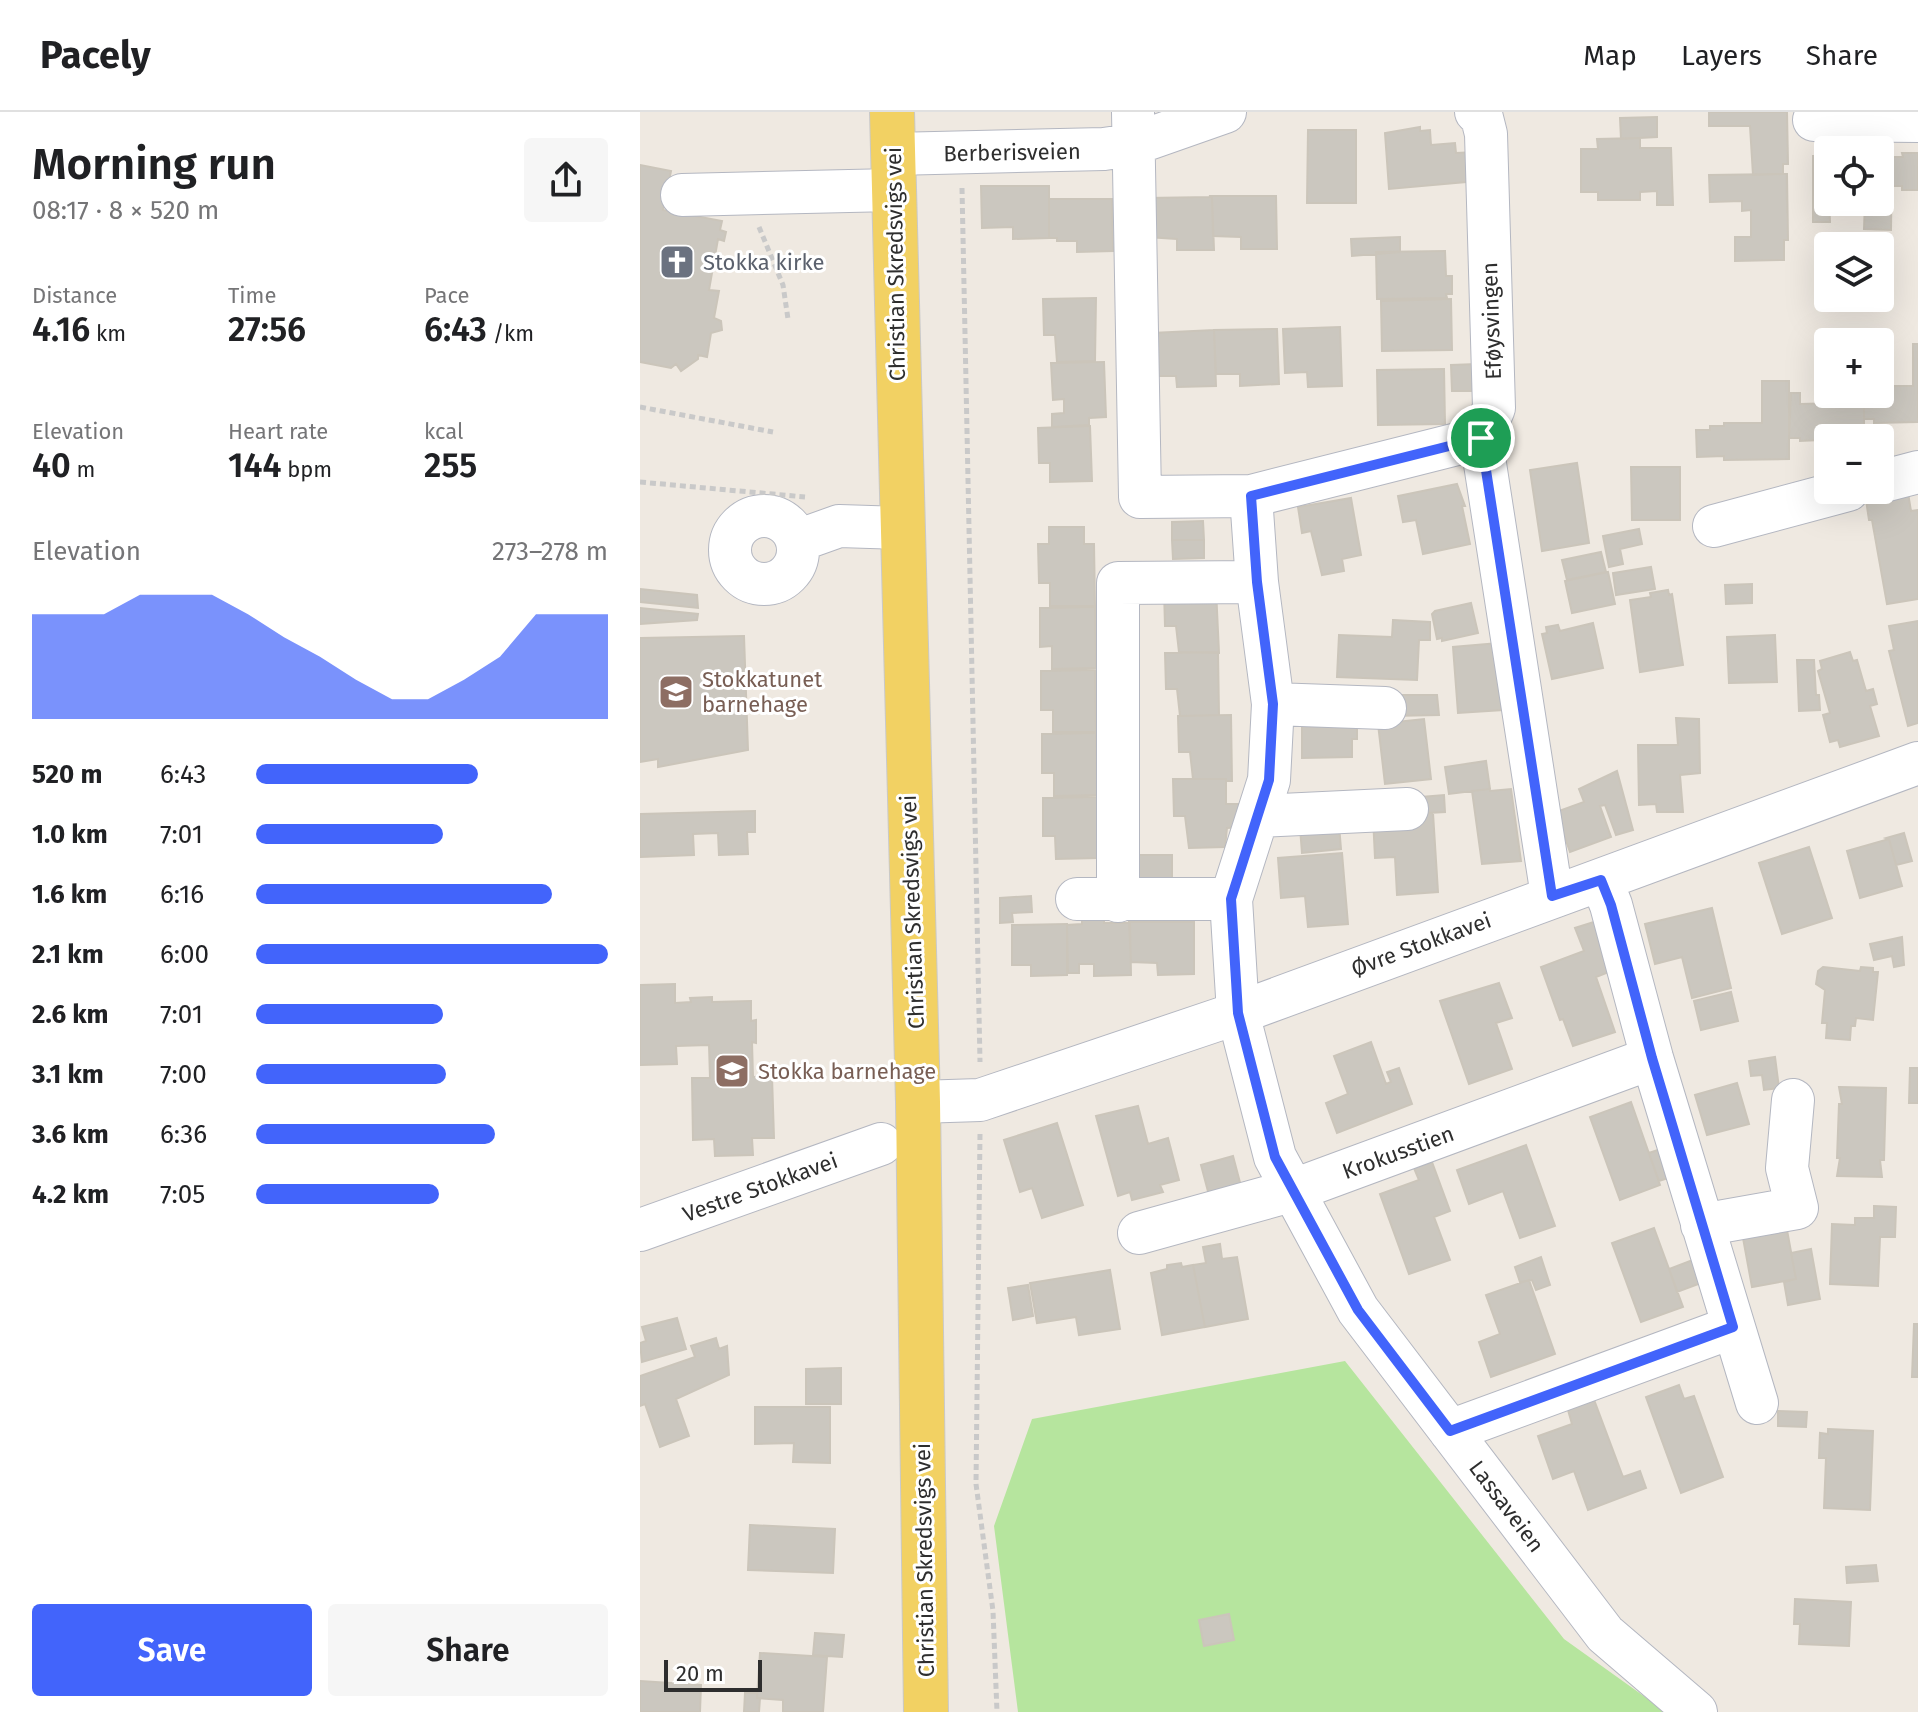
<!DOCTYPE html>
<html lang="en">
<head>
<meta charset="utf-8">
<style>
	:root { --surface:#fff; --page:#f6f6f6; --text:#202124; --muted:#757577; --line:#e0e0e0; --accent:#4264fb }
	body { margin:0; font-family:"Fira Sans",sans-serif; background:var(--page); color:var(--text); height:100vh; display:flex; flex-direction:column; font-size:30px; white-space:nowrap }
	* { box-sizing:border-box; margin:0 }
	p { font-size:26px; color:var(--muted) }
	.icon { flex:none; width:44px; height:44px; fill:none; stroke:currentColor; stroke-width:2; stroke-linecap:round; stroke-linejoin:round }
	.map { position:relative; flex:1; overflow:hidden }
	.sheet { display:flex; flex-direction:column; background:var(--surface); width:640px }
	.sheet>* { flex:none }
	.controls { position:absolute; left:1174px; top:24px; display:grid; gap:16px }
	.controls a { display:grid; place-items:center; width:80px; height:80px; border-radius:8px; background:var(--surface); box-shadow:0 8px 32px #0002; font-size:40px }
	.scale { position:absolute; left:24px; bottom:20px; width:98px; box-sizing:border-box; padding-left:8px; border:4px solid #2e2e2e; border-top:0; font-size:22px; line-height:28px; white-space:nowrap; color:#2e2e2e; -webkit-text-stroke:6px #fff; paint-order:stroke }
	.pin { position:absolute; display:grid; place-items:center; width:68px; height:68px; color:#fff; margin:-34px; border:4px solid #fff; border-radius:50%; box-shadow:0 2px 8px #0007 }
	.round { display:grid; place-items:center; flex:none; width:84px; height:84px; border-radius:8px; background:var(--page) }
	.summary { display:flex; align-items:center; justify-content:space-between; height:136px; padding:0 32px }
	h1 { font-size:44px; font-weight:600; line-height:60px }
	.metrics { display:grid; grid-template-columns:repeat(3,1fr); gap:12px; height:136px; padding:8px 32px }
	.metrics div { display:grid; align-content:center }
	.metrics b { font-size:34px; font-weight:600 }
	.metrics small { font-size:22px; font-weight:400 }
	.metrics p { font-size:22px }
	.chart { height:224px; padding:16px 32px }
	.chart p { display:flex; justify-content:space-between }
	.chart svg { width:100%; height:144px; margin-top:8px; fill:var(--accent); opacity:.7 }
	.button { display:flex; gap:16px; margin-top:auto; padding:16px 32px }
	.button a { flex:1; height:92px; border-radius:8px; background:var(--accent); color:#fff; font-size:32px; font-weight:600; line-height:92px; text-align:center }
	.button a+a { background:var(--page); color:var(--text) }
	ul { padding:0 32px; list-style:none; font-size:26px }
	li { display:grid; grid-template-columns:128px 96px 1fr; align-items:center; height:60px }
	li i { height:20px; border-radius:10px; background:var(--accent) }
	header { display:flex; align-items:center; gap:48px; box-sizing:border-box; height:112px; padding:0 40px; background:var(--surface); border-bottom:2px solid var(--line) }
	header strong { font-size:38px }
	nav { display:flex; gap:44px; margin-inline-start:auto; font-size:28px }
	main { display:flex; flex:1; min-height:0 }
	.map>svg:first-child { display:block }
	.green { fill:#b6e59e }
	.building { fill:#cbc7bf; stroke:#cbc5ba; stroke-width:2 }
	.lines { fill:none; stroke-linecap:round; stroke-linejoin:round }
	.minor-casing { stroke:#b4b7c1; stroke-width:44 }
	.major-casing { stroke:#c9c9c9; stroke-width:46 }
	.path { stroke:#c9c9c9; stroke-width:5; stroke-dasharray:6 4; stroke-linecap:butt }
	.minor { stroke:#fff; stroke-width:42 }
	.major { stroke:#f2d163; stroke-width:44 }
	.route-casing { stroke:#fff; stroke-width:16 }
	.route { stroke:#4264fb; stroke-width:10 }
	.labels { text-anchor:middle; stroke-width:6; stroke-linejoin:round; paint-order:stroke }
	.street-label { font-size:22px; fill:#2e2e2e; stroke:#fff }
	.worship-label { font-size:22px; fill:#5b616d; stroke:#fff; text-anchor:start }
	.education-label { font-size:22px; fill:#785e54; stroke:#fff; text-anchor:start }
</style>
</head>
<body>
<header>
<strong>Pacely</strong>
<nav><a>Map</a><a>Layers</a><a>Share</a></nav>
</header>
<main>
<section class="sheet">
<div class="summary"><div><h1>Morning run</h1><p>08:17 · 8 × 520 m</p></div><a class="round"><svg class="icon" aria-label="share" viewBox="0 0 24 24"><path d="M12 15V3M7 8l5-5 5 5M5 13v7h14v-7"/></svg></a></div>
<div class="metrics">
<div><p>Distance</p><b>4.16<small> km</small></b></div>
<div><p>Time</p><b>27:56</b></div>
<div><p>Pace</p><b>6:43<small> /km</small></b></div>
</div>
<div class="metrics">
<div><p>Elevation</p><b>40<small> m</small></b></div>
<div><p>Heart rate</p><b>144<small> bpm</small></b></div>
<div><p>kcal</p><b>255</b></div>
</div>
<div class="chart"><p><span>Elevation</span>273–278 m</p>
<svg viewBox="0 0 160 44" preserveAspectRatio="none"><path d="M0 44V12L10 12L20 12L30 6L40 6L50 6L60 12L70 19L80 25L90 32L100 38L110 38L120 32L130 25L140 12L150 12L160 12V44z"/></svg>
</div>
<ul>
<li><b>520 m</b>6:43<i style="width:63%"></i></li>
<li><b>1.0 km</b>7:01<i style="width:53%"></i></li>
<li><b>1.6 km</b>6:16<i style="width:84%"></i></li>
<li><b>2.1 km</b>6:00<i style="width:100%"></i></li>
<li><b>2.6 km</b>7:01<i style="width:53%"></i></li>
<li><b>3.1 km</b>7:00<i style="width:54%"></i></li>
<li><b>3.6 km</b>6:36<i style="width:68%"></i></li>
<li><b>4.2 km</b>7:05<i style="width:52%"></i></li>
</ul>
<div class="button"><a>Save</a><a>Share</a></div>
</section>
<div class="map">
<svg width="1278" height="1600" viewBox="0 0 1278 1600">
	<rect width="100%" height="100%" fill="#efe9e1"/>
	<path class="green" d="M705 1249 924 1527 1026 1600H378L354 1414 392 1307Z"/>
	<path class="building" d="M1069 0H1147L1148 52H1143V62L1113 63 1110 14H1069Z
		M1017 5V25L981 27 980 6Z
		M780 15V19L790 18 791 33 815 31 816 41 835 40 837 69 749 77 745 21Z
		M668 18H716V91H667Z
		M1000 26V36H1031L1033 93H1017V79L1000 80V88H958V80H941V37H958L957 27Z
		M1187 40 1190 110H1173V44H1187Z
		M1240 41H1252L1251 118 1224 117 1225 90H1240Z
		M1262 41H1278V78H1262V74H1251L1252 45H1263Z
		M0 53 31 59 23 98 82 109 80 118 86 120 84 129 78 127 69 178 79 179 74 206 81 209 82 218 71 221 67 245 58 243V247L41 259 36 252 31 256 0 250Z
		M1147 62 1148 128H1144V148L1095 149V125H1111V98L1102 99V89L1070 90 1069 63Z
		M341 74H409V126L373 127V115L342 116Z
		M569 84H636L637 137H601V125L573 124 572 85Z
		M572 85 574 138H537V127L507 125 506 86Z
		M409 87H472L473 139 437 140V129H417V126H409Z
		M760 125V140L712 144 711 127Z
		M805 139 806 164H812V182H806L807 186 737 187 736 140Z
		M456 186 455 249 417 250 415 223H404L403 187Z
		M811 187 812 238 742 239 741 189Z
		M700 215 702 274 668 275 667 260 645 261 643 217Z
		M637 217 639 272 600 274V262H576L574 218Z
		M574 218 576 274 537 275 536 264H514L512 221Z
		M1273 232H1278V310L1234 311V307H1224V282H1240V274H1273Z
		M464 250 466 305 449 306V313L412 315V302L424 301V287L413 288 411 251Z
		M837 252 838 279H812L811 253Z
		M804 257 805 312 738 313 737 258Z
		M1122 269H1149V347L1084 348V344L1057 345 1056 318H1070V314H1084V311H1122Z
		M1151 281H1160V292L1197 291V282H1224V326L1160 329V326H1149Z
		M450 314 452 369 410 370V351H399L398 316Z
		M937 351 949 431 902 439 890 358Z
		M991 355H1040V408H992Z
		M817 372 825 394H822L830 432 783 442 776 408 763 410 758 384Z
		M1268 381 1271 399 1278 398V487L1247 492 1232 408H1229L1226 388Z
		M711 386 721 443 702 447 704 459 682 463 671 419 662 421 658 395Z
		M563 409 564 428H532V410Z
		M409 415H444V432H454L455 494H410V471H399L398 432H409Z
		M999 417 1002 432 980 437 983 452 969 455 963 424Z
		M532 428H564V446L533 447Z
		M961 440 966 460 927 468 922 448Z
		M1011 455 1015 477 976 483 973 461Z
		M968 460 975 492 932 501 925 469Z
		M1112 472V491L1086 492 1085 473Z
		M0 477 57 483 58 496 0 490Z
		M576 477 579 541 539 540 536 514H525L524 478Z
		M1028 478 1029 483 1032 482 1043 553 1000 560 990 488 1011 485 1010 481Z
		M831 491 838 521 802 529V526L797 527 792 502 795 499Z
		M455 495 456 556 412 557V534L400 535V496Z
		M0 496 58 502 57 508 0 512Z
		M753 508 790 510V528H779L777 568 697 565 699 523 752 525Z
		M1278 509V611L1268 614 1249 539 1254 538 1249 514Z
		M953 511 963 556 912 567 902 522 907 521 906 515 918 513 920 519Z
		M1135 523 1137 570 1089 571 1087 525Z
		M104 524 108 638 18 655V647L0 650V526Z
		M858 531 863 598 818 601 813 535Z
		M578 540 579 603 540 604 537 577H526L525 541Z
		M1210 540 1213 549 1217 548 1226 579 1233 577 1237 592 1230 594 1239 624 1200 635 1198 628 1190 630 1183 603 1190 601 1178 559 1182 557 1180 549Z
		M1157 548H1174L1176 583H1179L1180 598 1159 599Z
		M455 558 456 620H413V598H401V559Z
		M751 583H797L799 603 751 604Z
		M591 603 592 669H586V667H553L550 640H539L538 604Z
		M1036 606 1059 607 1060 661 1040 663 1043 700H1017L1016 692 999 693 998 633H1038Z
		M662 607 717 611V627H712V645L662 646Z
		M784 607 791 667 745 672 738 612Z
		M456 621 457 683 414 684V661H402V622Z
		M846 649 850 677 809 682 805 655Z
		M977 659 993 718 976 723 965 693 960 694 971 725 930 740 916 700 944 690 939 677Z
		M533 667H586V692H600L601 715 587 716 585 735 549 736 545 704H534Z
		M850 677V679L871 677 881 749 842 752 832 679Z
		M804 683 805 700 770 702 769 686Z
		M457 685 459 746 416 747 415 724H403V686Z
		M115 699V720H107L108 742 79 743 78 721 53 722 54 743 0 745V702Z
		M793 701 798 780 757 783 755 745 735 746 733 705Z
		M699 713 701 737 662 741 660 716Z
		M1264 721 1272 749 1256 753 1249 727 1246 726Z
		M1249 727 1262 774 1220 786 1207 739Z
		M1169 735 1192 806 1142 822 1119 751Z
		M702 741 708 812 668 815 665 784 641 786 638 746Z
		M493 743H532V773L493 774Z
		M391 784 392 800 372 801 373 810 360 811V786Z
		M1072 796 1091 876 1052 886 1042 845 1015 852 1005 812Z
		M442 799H464V811H490L491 863 454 864V852H439V861H428L427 813 442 812Z
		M957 809 974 858 956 865 975 920 933 934 923 907 920 908 901 855 944 839 935 816Z
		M489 810H554V862L518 863 517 851 491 850Z
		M427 812V863L391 864V853H372V813Z
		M1262 825 1264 853 1254 855 1252 844 1234 848 1230 832Z
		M1183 855 1220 859 1221 855 1233 856V860H1238L1233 908 1216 906 1215 914H1211L1210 928 1186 926 1187 911H1182L1185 878 1176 872 1178 859Z
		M859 871 872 906 856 911 872 957 829 972 800 889Z
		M35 872V891L51 890 50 886 72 885V890L111 889V909L116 908V931L112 930 113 965 132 964 134 1026H112L113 1043 75 1044 74 1027 53 1028 52 966H70L69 933 36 934 37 952 0 953V873Z
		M1091 880 1098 909 1061 918 1054 889Z
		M731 930 746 972 751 970 747 960 759 956 772 992 697 1021 686 991 708 982 694 944Z
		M1135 945 1139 976 1124 978 1122 963 1111 964 1109 949Z
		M1270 956H1278V991H1269Z
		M1097 971 1109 1012 1067 1023 1055 983Z
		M1199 975 1246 976 1244 1048H1240L1242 1065 1197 1064 1200 1046H1197L1199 992H1202Z
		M991 990 1020 1073 980 1088 950 1005Z
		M498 994 508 1032 528 1026 539 1068 520 1073 523 1080 492 1088 490 1080 478 1084 456 1004Z
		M417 1011 443 1093 402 1106 392 1076 380 1080 364 1028Z
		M886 1033 915 1114 880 1126 863 1079 829 1092 817 1058Z
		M1027 1035 1037 1063 1019 1069 1009 1041Z
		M593 1044 602 1078 570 1087 561 1053Z
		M792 1050 810 1099 794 1105 810 1148 769 1162 740 1082 779 1068 774 1056Z
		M1234 1094 1256 1095 1255 1125H1240L1238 1174 1190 1172 1192 1112 1215 1113V1106H1234Z
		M1014 1116 1043 1195 1001 1210 972 1131Z
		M1147 1118 1156 1167 1112 1175 1103 1126Z
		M580 1132 582 1147 597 1145 608 1207 565 1215 553 1153 566 1151 563 1135Z
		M1171 1137 1180 1187 1148 1193 1144 1170 1156 1167 1151 1141Z
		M1063 1144 1072 1167 1037 1180 1029 1157Z
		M901 1145 910 1173 896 1178 892 1168 880 1170 875 1155Z
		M541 1151 542 1155 553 1153 565 1215 522 1223 511 1161 527 1157V1153Z
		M470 1158 480 1217 439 1223 436 1205 397 1211 390 1171Z
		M889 1168 915 1242 851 1265 839 1230 860 1222 846 1183Z
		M388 1173 393 1204 373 1208 368 1176Z
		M37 1206 46 1237 2 1250 0 1231 6 1229 2 1215Z
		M1274 1212H1278V1265H1272Z
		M76 1226 79 1237 87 1234 89 1263 36 1287 49 1324 20 1335 5 1292 0 1294V1264L55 1245 51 1234Z
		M201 1256V1292H166V1257Z
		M1039 1273 1044 1287 1054 1284 1083 1365 1041 1381 1006 1285Z
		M953 1285 983 1365 1000 1359 1006 1376 948 1398 934 1359 913 1367 898 1324 932 1312 928 1298Z
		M115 1295H190V1351L153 1350 154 1331 115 1332Z
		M1138 1299 1167 1300 1166 1315 1138 1314Z
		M1188 1317 1233 1319 1230 1398 1184 1396 1186 1346H1179L1180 1321 1188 1322Z
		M110 1413 195 1417 193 1461 108 1458Z
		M1236 1453 1238 1469 1207 1471 1206 1455Z
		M1155 1487 1211 1490 1209 1534 1159 1532 1160 1512H1154Z
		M589 1502 594 1528 564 1534 559 1508Z
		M175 1521 204 1523 202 1545 173 1543Z
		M120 1541 187 1545 183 1600H143V1588L117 1586Z
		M0 1569 61 1573 60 1600H0Z
		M105 1581H117V1586H120L119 1600H104Z"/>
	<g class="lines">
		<defs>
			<path id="minor" d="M493 0 500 385 611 384
				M836 0 842 6 846 22 854 296 841 326 611 384 617 470 633 592 629 668 591 787 598 901 635 1045 718 1198 965 1522 1056 1600
				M1174 8 1278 9
				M253 42 464 37 491 33 585 0
				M42 83 253 78
				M841 326 912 784
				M1240 370 1278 360
				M90 438a34 34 0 1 1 68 0a34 34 0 1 1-68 0Z
				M1074 414 1208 378
				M157 429 199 414 262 416
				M633 592 745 596
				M618 704 767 697
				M961 768 971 793 1012 946 1117 1291
				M437 787H591
				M478 789V471L617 470
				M278 990 340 988 598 901 1278 651
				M1062 1113 1157 1096 1147 1056 1153 988
				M0 1118 241 1032
				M499 1121 654 1078 1012 946
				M810 1319 1093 1215"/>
			<path id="major" d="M252 0 278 990 286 1600"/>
		</defs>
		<use href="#minor" class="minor-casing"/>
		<use href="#major" class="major-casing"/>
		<path class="path" d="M322 76 340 950
			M119 115 143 173 148 207
			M0 295 133 320
			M0 370 165 385
			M340 1022 336 1372 353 1499 357 1600"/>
		<use href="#minor" class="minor"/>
		<use href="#major" class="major"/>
	</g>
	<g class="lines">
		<defs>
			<path id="route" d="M841 326 912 784 961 768 971 793 1012 946 1093 1215 810 1319 718 1198 635 1045 598 901 591 787 629 668 633 592 617 470 611 384Z"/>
		</defs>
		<use href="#route" class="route-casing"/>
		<use href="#route" class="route"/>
	</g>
	<defs>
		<symbol id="church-square" viewBox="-11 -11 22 22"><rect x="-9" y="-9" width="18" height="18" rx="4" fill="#6b7280" stroke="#fff"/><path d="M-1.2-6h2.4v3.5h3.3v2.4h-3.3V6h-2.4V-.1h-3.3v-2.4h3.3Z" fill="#fff"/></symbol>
		<symbol id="school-square" viewBox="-11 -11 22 22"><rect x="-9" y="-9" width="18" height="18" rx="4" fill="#8d6e63" stroke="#fff"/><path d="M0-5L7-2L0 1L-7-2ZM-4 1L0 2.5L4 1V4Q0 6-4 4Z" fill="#fff"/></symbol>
	</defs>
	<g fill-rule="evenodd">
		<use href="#church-square" x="17" y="130" width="40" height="40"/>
		<use href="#school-square" x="16" y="560" width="40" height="40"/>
		<use href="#school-square" x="72" y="939" width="40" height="40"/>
	</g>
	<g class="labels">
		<g class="street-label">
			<text transform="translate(372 40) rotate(-1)" y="8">Berberisveien</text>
			<text transform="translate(255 152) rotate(-91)" y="8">Christian Skredsvigs vei</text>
			<text transform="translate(851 209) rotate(-92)" y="8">Eføysvingen</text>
			<text transform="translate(272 800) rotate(-92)" y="8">Christian Skredsvigs vei</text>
			<text transform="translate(781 832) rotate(-20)" y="8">Øvre Stokkavei</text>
			<text transform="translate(758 1040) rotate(-20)" y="8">Krokusstien</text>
			<text transform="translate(120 1075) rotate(-20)" y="8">Vestre Stokkavei</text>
			<text transform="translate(867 1394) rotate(53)" y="8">Lassaveien</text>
			<text transform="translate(284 1448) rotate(-91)" y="8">Christian Skredsvigs vei</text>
		</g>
		<g class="worship-label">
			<text x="63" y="158">Stokka kirke</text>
		</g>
		<g class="education-label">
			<text x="62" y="575">Stokkatunet<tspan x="62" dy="25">barnehage</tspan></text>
			<text x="118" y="967">Stokka barnehage</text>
		</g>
	</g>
</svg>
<div class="controls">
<a><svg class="icon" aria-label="locate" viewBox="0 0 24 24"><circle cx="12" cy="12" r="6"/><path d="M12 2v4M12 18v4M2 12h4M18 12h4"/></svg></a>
<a><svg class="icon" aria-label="layers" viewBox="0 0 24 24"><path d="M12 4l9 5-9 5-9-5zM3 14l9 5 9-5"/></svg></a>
<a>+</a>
<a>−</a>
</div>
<div class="scale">20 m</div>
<div class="pin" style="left:841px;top:326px;background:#1e9e55"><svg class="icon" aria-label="arrive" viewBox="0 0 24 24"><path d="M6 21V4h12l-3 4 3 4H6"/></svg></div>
</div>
</main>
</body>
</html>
